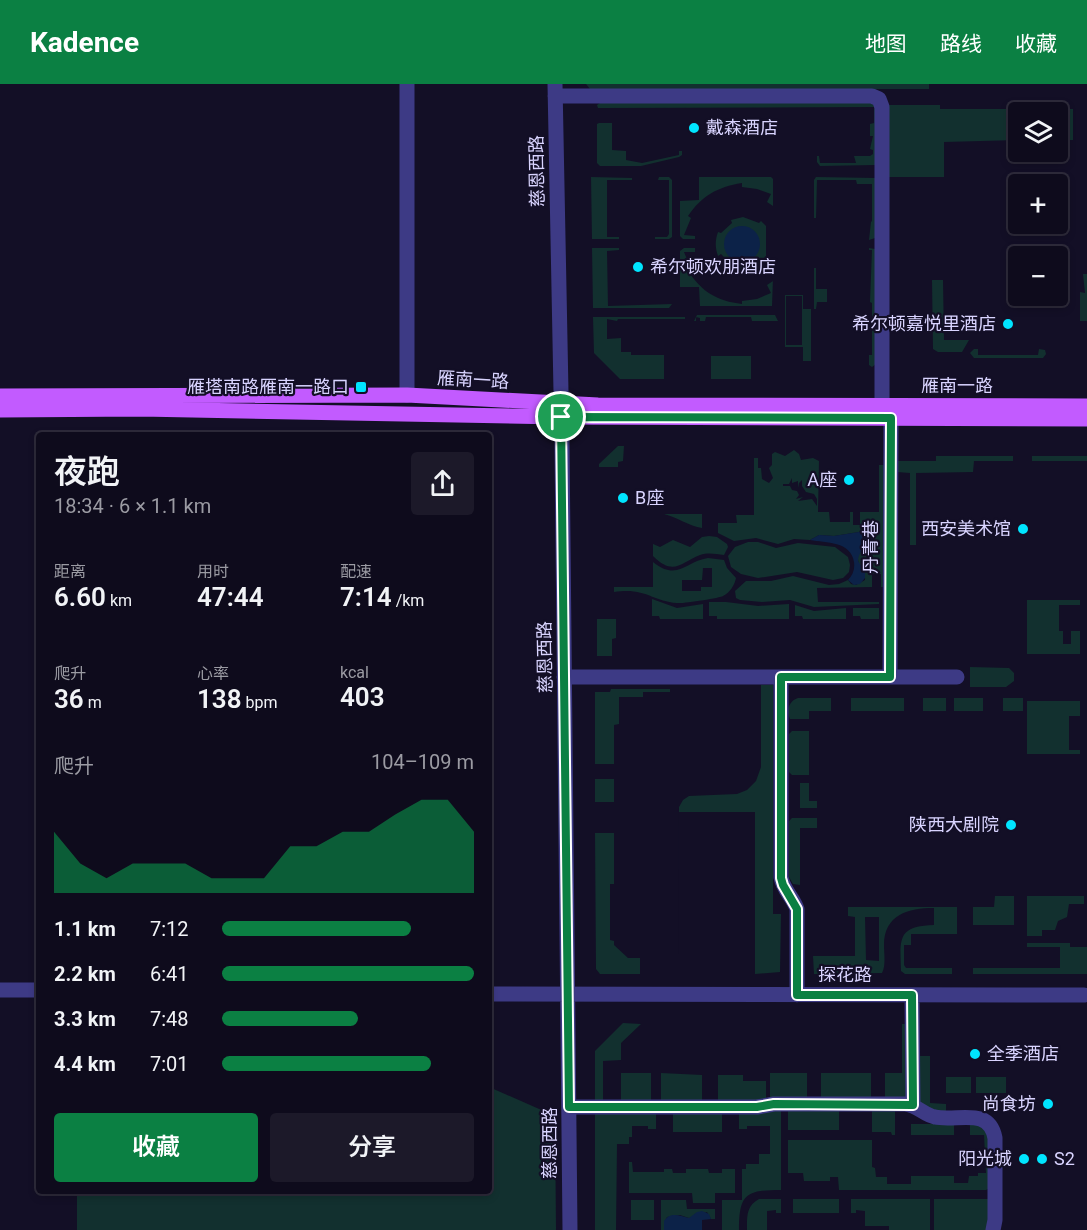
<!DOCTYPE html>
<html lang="zh">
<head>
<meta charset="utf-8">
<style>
	:root { --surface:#0e0b1c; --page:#1c1929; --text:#f1f3f6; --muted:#9b9ba3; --line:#2e2b3b; --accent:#0b8043 }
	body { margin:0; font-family:Roboto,"Noto Sans SC",sans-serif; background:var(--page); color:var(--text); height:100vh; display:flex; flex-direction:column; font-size:22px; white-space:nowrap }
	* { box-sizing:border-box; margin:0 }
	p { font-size:20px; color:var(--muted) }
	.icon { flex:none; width:33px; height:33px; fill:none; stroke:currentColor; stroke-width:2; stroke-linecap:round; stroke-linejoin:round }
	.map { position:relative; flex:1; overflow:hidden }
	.sheet { position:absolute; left:36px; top:348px; width:456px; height:762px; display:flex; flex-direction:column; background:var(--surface); border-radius:6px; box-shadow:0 3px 9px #0003,0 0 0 2px var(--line) }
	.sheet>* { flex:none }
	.tools { position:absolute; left:1008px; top:18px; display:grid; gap:12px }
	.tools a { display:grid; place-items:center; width:60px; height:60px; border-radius:6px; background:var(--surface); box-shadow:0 3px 9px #0003,0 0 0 2px var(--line); font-size:30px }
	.pin { position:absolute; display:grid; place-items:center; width:51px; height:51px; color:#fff; margin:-26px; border:3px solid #fff; border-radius:50%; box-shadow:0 2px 6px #0007 }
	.round { display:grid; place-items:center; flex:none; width:63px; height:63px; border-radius:6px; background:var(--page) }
	.head { display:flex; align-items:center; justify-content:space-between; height:102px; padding:0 18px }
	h1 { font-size:33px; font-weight:600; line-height:45px }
	.stats { display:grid; grid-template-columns:repeat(3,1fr); gap:9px; height:102px; padding:6px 18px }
	.stats div { display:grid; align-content:center }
	.stats b { font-size:26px; font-weight:600 }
	.stats small { font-size:16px; font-weight:400 }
	.stats p { font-size:16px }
	.chart { height:168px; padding:12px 18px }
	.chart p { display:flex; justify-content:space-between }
	.chart svg { width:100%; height:108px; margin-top:6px; fill:var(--accent); opacity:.7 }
	.action { display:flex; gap:12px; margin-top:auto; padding:12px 18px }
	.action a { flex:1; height:69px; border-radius:6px; background:var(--accent); color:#fff; font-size:24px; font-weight:600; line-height:69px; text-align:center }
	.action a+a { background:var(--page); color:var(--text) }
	ul { padding:0 18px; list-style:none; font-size:20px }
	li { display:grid; grid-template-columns:96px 72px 1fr; align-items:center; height:45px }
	li i { height:15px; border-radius:8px; background:var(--accent) }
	header { display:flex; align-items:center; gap:36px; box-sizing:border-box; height:84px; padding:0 30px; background:var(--accent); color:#fff }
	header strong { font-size:28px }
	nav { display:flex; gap:33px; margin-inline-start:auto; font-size:21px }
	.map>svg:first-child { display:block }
	.green { fill:#12302f; fill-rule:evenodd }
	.water { fill:#0c2248 }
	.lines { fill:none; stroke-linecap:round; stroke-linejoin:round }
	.minor { stroke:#3d3a85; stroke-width:15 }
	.major { stroke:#c25bff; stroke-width:15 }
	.route-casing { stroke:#fff; stroke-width:12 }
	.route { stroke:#0b8043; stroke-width:8 }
	.poi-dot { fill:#00e5ff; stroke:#130f26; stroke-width:2 }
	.labels { text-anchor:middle; stroke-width:4.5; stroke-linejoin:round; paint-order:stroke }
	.poi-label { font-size:18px; fill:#d9d4ff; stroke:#130f26; text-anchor:end }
	.street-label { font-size:18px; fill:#d9d4ff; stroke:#130f26 }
</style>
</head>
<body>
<header>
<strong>Kadence</strong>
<nav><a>地图</a><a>路线</a><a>收藏</a></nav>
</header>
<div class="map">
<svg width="1087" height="1146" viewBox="0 0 1087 1146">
	<rect width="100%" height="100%" fill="#130f26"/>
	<path class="green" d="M586 0H929V5H590Z
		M600 19H873L875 21V81L820 82 817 78V72H819L820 79H856L854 72H870L873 70V66L870 65 873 52H870V40L874 39V23L598 24 597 21Z
		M889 21H940V25H1073V56H1058V28H1018V56L944 58V93H889Z
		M599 39H612V66L626 67V76L642 79 679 71V67H682V71L679 73 641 82H600L597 79V40Z
		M591 93 632 94V96H607V153H619V155H592Z
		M659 93H669L672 96V153L669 155H655V153H667L669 150V96H658Z
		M699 93H771L773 95V126V122L767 118 771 110 757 105 742 103V99C717 103 702 112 688 132L691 134 684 151 695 152V155H683L680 152V117L699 116Z
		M816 93 875 94V154L869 156 871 138 872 137V100H857L856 96H817L816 134H814V96Z
		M743 133 759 139 761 137 766 142V177L761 182 759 180 743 186 731 184 732 181 721 170 718 172C715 164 715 156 718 148L721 149 732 139 731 136Z
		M592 164H619V166L607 167 608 222 672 220 669 224H593Z
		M684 164H695V168H684L691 185 688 187C702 208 717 217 742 220V217L757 215 771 209 767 201 773 197V194L772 222H700L699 203H680V167Z
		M869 164 875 165 876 280 872 283 869 281V271H872V219L870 218 872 166H869Z
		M814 184H816V205H827V218H817L816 225H814Z
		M1083 190H1087V237H1080V208L1085 209Z
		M932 196H943L944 256H969L962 268H938L933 265Z
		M785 211H803V225H811V277H803V263H785ZM786 212H802V261H786Z
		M697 231H775L778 237H752L751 233H706L705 237H700V234L696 233V237H694Z
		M593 233H685V235H618L617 237 607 235V255L621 254V268H631V271H664V295H620L594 269Z
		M974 265H978V271H1038L1039 265 1045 266 1046 270 1043 274H974L970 269Z
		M711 272H751V295H711Z
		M618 362H624L623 377 618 378V383H599V380Z
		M794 366 799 370 801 376 813 374 819 377 818 428H829L830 438H850V428H853V441H860V428H879V381H884V503H881V490H872V503L817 504 818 518H879V520L814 523 790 516 762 518 740 516 736 514 735 507 746 497H771L793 492 829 501 839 500 848 496 851 500 856 501 865 496C866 486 857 482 858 473 859 464 869 462 874 455 877 452 878 446 880 442L875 437 870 438 859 448 834 452 819 451 810 456 794 455 778 460 756 454 734 457 718 449V439H737L736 431H754V374H758V384H761L762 395 769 399 773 394 769 384 772 381V370L775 368 785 372ZM792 394V399L798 397V404L799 399 802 396V402L806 408 814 410 817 415V422L812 415 798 417 803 413 796 415 799 411 797 407 792 406 790 402H783V400H789Z
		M936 372H1013V377H974L973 388 916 389V461H910V389L897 388V377H936Z
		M1032 372H1087V377H1032Z
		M664 430H702V444C689 442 677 433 664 430Z
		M709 452 717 453 727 460 728 463 724 471C716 470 708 468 700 471 681 478 674 493 653 472V460L660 463 673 456 690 463 702 453Z
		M748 458H758L776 464 798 459 835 463 848 473 850 481 849 488 843 494 833 496 797 488 758 494 741 490 731 483 728 472 735 463Z
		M708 474 724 476 727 484 736 494C735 500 730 509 723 512 720 514 682 520 677 519 652 517 645 503 614 508V503H653V478C678 498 686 477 708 474ZM703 484H712V503H701V507H682V496H702Z
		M652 515 677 524 703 520V535H652H660L659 532H652Z
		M1027 516H1080V521H1059V547H1063V560H1071V547H1080V570H1027Z
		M726 518 758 522 789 520V535H709H717V532H709V518Z
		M795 521 814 527 846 524V535H795H803L802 532H795Z
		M853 524H879V535H853H861L860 532H853Z
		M597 535H616V554L612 555V572H597Z
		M970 583 1009 584 1014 589V597L1006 603H970Z
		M761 601H773V830H781L780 888 755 890V728H679L678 890 679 723 683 716 689 712 737 710 747 706 756 697 761 683Z
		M611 605H670V608H643V613H619V640L614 641V680H595V608H610Z
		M798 614H831V627H809V635H790C786 626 789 617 798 614Z
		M851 614H904V627H851Z
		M923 614H946V627H923Z
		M954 614H983V627H954Z
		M1003 614H1023V627H1003Z
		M1027 617H1080V632H1069V666H1080V670H1027Z
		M792 647H809V691H792L789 688V650Z
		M595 695H614V718H595Z
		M800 699H809V717H817V724H800Z
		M792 734H817V744H800V801L793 800 789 793V737Z
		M595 749H614V800H610V856L614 857V861L628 874H640V890H600L596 885Z
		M995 812H1014V841H973V823H994Z
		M1027 812H1084V820H1069L1067 833 1058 837 1055 846H1042V852H1027Z
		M848 823H957V850H911V861H904V881L906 884H952V890H905L901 887C900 855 897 842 934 841V824C908 824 884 831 884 861 884 870 886 881 882 889L814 890 813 872H855V833L848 832ZM865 833H879V877L866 876Z
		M1027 859H1070V863H1087V890H973V884H1060V863H1027Z
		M623 939 641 940 621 959V976L603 977V1019H595V967Z
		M902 940H908L906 1014 885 1016V989H902Z
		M917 972H930V1019L946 1020V1029H937L919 1019Z
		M621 989H651V1019H621Z
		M661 989 702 991V1019H661Z
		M770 989H807V1016H770Z
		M821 989H871V1016H821Z
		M718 991H743V997H766V1017L718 1019Z
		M946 993H971V1009H946Z
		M976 993H1006V1009H976Z
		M489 1003 555 1032 556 1146H77V1107H489Z
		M781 1024V1106C746 1106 739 1110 739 1146H722V1116H742V1085H746V1080H759V1070H770V1042H747V1045H739V1027Z
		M788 1024H839V1046H788Z
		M872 1024H895V1051H892L891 1048H872Z
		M595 1027H656V1045H648V1042H632V1053H629V1060H617L616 1146H595Z
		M673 1027H722V1048H673Z
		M970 1038 988 1045 990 1104 986 1106H839L838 1093H830V1097H804L803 1089H788V1056H872V1083L875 1084 876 1093H887V1100H911V1092H954V1099H968L969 1092H978V1089H986L984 1051H970Z
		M911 1040H954V1051H911Z
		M629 1078H632L633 1088H664V1085H672L673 1089H686V1085H708L709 1089H722V1085H735V1109H715V1119H693L692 1109H629Z
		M759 1115H781V1129H776V1126L767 1127V1146H747C747 1133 746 1122 759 1115Z
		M793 1115H839V1129H793Z
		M851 1115H930V1146H889V1142H865V1127L856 1126V1129H851Z
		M934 1115H988V1146H934Z
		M631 1116H654V1136H631Z
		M661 1116H686L687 1125H715V1135H711L707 1128 689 1134 680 1131 667 1133 664 1140V1146H661Z"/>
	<path class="water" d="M724 160a18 18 0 1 1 36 0a18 18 0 1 1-36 0Z
		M873 437 879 439C882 457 859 459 858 477L865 488V494L860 500 854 501 848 496C853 491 855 485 854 478 851 457 826 459 810 456L819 451 834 452 859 448Z
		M702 1127 709 1130 711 1135 702 1136V1146H664V1137C671 1127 679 1132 689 1134L697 1128Z"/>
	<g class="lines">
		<path class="minor" d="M555 0 562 359 570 1146
			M555 12H872L879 15 882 23V322
			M407 311V0
			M564 593H957
			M781 593V793C783 806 793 813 797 825V911
			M890 593 891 334
			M0 906H39
			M489 910 1084 911
			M912 911 913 1021
			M569 1023H757L774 1020H905C917 1021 924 1031 935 1033 957 1038 989 1022 995 1054V1136L993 1146"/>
		<path class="major" d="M0 312 407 311 598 321 1087 322
			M0 326 141 325 561 333 1087 335"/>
	</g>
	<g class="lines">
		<defs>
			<path id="route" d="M561 333 891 334 890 593H781V794L783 801 797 825V911H912L913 1021 774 1020 757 1023H569Z"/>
		</defs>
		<use href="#route" class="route-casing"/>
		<use href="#route" class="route"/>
	</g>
	<g class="poi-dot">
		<circle cx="694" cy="44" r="6"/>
		<circle cx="638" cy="183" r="6"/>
		<circle cx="1008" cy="240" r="6"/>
		<rect x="355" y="297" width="12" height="12" rx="3"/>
		<circle cx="849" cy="396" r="6"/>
		<circle cx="623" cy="414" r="6"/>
		<circle cx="1023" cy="445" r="6"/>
		<circle cx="1011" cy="741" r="6"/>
		<circle cx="975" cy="970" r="6"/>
		<circle cx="1048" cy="1020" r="6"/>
		<circle cx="1024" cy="1075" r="6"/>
		<circle cx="1042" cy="1075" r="6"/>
	</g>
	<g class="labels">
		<g class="poi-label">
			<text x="706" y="50" text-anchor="start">戴森酒店</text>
			<text x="650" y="189" text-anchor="start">希尔顿欢朋酒店</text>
			<text x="996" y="246">希尔顿嘉悦里酒店</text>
			<text x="349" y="309">雁塔南路雁南一路口</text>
			<text x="837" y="402">A座</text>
			<text x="635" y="420" text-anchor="start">B座</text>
			<text x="1011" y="451">西安美术馆</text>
			<text x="999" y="747">陕西大剧院</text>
			<text x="987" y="976" text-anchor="start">全季酒店</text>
			<text x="1036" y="1026">尚食坊</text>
			<text x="1012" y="1081">阳光城</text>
			<text x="1054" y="1081" text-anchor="start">S2</text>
		</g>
		<g class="street-label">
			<text transform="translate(537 87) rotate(-91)" y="6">慈恩西路</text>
			<text transform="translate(473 296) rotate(3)" y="6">雁南一路</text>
			<text x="957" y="308">雁南一路</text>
			<text transform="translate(871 463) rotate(-90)" y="6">丹青巷</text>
			<text transform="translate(545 573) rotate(-91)" y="6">慈恩西路</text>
			<text x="845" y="897">探花路</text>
			<text transform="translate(550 1059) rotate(-90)" y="6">慈恩西路</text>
		</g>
	</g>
</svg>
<div class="tools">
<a><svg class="icon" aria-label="layers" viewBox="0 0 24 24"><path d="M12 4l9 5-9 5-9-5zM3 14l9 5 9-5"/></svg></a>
<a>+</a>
<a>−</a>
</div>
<div class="pin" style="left:561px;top:333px;background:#1e9e55"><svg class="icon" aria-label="arrive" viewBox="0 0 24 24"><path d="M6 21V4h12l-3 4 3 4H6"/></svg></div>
<section class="sheet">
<div class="head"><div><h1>夜跑</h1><p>18:34 · 6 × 1.1 km</p></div><a class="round"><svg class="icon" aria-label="share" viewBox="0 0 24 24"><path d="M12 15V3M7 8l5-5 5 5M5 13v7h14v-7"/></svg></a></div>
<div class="stats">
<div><p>距离</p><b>6.60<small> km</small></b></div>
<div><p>用时</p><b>47:44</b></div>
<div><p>配速</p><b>7:14<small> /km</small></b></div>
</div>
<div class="stats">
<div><p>爬升</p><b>36<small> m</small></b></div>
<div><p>心率</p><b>138<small> bpm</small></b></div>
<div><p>kcal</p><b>403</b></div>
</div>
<div class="chart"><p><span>爬升</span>104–109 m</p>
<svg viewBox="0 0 160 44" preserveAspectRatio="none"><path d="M0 44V19L10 32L20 38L30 32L40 32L50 32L60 38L70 38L80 38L90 25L100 25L110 19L120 19L130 12L140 6L150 6L160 19V44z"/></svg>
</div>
<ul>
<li><b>1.1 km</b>7:12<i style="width:75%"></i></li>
<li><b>2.2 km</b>6:41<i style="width:100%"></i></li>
<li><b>3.3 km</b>7:48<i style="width:54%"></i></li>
<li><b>4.4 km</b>7:01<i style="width:83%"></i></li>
</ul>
<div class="action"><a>收藏</a><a>分享</a></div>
</section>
</div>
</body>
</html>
